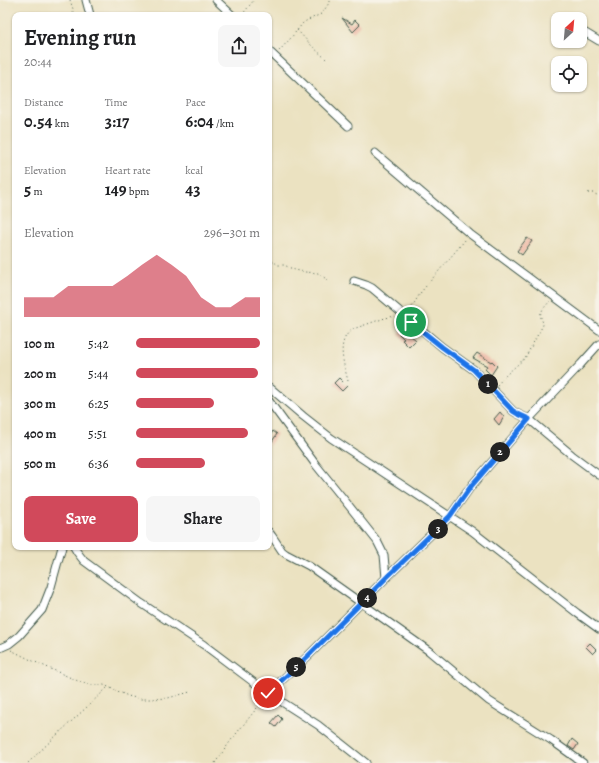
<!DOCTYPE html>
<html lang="en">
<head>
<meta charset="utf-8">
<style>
	:root { --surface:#fff; --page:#f6f6f6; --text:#202124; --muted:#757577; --accent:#d1495b }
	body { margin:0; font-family:Alegreya,serif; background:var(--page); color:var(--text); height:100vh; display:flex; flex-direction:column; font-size:15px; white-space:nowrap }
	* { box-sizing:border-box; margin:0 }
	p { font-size:13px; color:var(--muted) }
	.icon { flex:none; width:22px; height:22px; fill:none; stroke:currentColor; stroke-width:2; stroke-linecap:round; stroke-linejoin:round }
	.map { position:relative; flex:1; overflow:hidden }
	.side { position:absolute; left:12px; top:12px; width:260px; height:538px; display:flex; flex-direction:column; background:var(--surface); border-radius:8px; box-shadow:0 1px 3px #0004 }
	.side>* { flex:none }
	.needle { width:26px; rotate:26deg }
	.controls { position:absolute; left:551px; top:12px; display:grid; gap:8px }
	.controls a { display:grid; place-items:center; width:36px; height:36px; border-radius:8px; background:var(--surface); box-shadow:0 1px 3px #0004; font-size:20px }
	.pin { position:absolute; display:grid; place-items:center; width:34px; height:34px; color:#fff; margin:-17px; border:2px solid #fff; border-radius:50%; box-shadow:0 1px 4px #0007 }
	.km { position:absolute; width:20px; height:20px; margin:-10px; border-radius:50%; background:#222; color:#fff; font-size:11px; line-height:20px; text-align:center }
	.round { display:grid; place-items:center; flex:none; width:42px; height:42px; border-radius:8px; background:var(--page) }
	.overview { display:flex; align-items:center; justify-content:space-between; height:68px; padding:0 12px }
	h1 { font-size:22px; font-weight:700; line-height:30px }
	.stats { display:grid; grid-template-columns:repeat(3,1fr); gap:6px; height:68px; padding:4px 12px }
	.stats div { display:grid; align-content:center }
	.stats b { font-size:17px; font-weight:700 }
	.stats small { font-size:11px; font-weight:400 }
	.stats p { font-size:11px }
	.chart { height:112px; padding:8px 12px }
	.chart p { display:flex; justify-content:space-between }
	.chart svg { width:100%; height:72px; margin-top:4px; fill:var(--accent); opacity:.7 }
	.action { display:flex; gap:8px; margin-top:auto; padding:8px 12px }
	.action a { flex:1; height:46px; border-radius:8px; background:var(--accent); color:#fff; font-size:16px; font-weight:700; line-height:46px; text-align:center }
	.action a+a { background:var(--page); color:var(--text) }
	ul { padding:0 12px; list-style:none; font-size:13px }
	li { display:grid; grid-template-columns:64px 48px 1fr; align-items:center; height:30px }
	li i { height:10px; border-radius:5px; background:var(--accent) }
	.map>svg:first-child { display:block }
	.building { fill:#edb5a0 }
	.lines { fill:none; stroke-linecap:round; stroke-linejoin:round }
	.street-casing { stroke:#3e5649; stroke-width:9 }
	.path { stroke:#3e5649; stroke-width:1; stroke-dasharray:1 3; stroke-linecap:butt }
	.street { stroke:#fff; stroke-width:7 }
	.route-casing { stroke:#fff; stroke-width:8 }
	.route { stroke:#1a73e8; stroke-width:5 }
</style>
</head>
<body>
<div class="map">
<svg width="599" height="763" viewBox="0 0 599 763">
	<rect width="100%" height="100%" fill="#f7f3e8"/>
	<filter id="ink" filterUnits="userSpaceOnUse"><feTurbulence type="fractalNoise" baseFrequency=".025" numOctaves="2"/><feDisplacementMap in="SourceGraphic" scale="8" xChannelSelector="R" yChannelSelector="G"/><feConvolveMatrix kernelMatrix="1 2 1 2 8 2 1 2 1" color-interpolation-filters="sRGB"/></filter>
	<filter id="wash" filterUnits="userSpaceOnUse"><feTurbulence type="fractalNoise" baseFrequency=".012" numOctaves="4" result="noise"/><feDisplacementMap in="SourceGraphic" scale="16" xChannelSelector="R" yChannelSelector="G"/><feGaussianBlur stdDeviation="0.9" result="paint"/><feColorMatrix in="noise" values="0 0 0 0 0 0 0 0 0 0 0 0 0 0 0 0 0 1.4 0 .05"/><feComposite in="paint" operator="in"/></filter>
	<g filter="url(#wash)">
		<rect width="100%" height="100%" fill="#ebe2c1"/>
		<g id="blocks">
			<path class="building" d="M342 18 352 24 355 20 360 25 353 32Z
				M527 238 532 241 522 255 517 251Z
				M403 329 416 340 409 347 402 340 404 339 399 334Z
				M477 353 491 362 492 361 497 366 491 375 485 369 487 366 473 358Z
				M339 378 347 386 342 391 334 383Z
				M500 412 504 417 499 425 494 419Z
				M273 431 277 434 269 446V437Z
				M590 643 597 650 593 654 586 647Z
				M278 715 282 719 276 727 271 723Z
				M572 739 578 744 574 750 568 746Z"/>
		</g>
	</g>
	<g filter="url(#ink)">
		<use href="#blocks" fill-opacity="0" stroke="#3e5649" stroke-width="1"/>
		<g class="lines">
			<defs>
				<path id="street" d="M86 0 90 15
					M216 0 232 15
					M584 32 599 41
					M269 51 348 126
					M375 153 470 234 599 330
					M354 281 366 285 372 288 442 347 474 370 513 411 518 414 529 419 572 455 599 475
					M269 387 303 416 331 438 472 531 577 613 599 629
					M269 401 316 465 350 507 377 541 384 555 386 578
					M269 532 272 536 282 551 286 554 309 566 429 651 489 701 551 740 583 763
					M74 547 77 552 84 561 141 603 204 645 268 693 318 725 366 763
					M0 648 9 644 19 636 42 610 51 587 62 547
					M268 693 308 656 386 578 450 516 472 485 529 419 581 364 599 344"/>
			</defs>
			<use href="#street" class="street-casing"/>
			<path class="path" d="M70 0 73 9V15
				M242 15 254 0
				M297 30 312 46 326 59
				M279 51 290 39 303 23 306 21 321 14 325 9 331 0
				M588 193H593L599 196
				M269 264 273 261 278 265H284L295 270 305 272 318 273 329 281
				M410 310 421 292 466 239
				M348 381C344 364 335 341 353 329L385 318 395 316
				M497 385 507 374 525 358 543 325V323L540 315 543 309 550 301
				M11 650 33 661 78 681 89 685H104L128 696 140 699H150L168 698 190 692
				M28 763C54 737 81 713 107 688
				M215 763 232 739 265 698"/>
			<use href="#street" class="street"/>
		</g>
	</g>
	<g class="lines" filter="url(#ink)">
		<defs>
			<path id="route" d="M268 693 308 656 386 578 450 516 472 485 529 419 518 414 513 411 474 370 442 347 411 322"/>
		</defs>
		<use href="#route" class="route-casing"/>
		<use href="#route" class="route"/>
	</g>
</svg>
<div class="controls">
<a><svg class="needle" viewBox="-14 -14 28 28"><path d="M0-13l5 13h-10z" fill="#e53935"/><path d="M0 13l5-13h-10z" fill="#757577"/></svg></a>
<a><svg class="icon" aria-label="locate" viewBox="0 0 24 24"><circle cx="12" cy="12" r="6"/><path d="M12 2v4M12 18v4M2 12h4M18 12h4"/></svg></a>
</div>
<div class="pin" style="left:411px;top:322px;background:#1e9e55"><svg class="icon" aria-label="arrive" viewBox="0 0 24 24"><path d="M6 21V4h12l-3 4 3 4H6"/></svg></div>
<div class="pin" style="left:268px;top:693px;background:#d93025"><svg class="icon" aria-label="check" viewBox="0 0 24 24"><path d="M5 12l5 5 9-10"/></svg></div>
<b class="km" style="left:488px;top:384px">1</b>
<b class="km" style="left:500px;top:452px">2</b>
<b class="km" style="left:438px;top:529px">3</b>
<b class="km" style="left:367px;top:598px">4</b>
<b class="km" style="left:296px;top:667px">5</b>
<section class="side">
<div class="overview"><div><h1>Evening run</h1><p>20:44</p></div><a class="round"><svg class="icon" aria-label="share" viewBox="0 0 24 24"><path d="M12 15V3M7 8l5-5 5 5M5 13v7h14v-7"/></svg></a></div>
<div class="stats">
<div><p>Distance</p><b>0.54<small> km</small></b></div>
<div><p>Time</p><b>3:17</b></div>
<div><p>Pace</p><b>6:04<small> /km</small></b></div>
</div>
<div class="stats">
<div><p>Elevation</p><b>5<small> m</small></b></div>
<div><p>Heart rate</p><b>149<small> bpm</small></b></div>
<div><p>kcal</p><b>43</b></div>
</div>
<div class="chart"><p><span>Elevation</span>296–301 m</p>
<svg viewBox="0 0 160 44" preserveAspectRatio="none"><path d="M0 44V32L10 32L20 32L30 25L40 25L50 25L60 25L70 19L80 12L90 6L100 12L110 19L120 32L130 38L140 38L150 32L160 32V44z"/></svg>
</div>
<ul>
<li><b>100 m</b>5:42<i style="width:100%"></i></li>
<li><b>200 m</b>5:44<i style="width:98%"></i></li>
<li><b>300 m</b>6:25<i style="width:63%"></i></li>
<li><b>400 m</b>5:51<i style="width:90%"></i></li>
<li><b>500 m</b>6:36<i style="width:56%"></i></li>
</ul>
<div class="action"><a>Save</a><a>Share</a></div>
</section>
</div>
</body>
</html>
